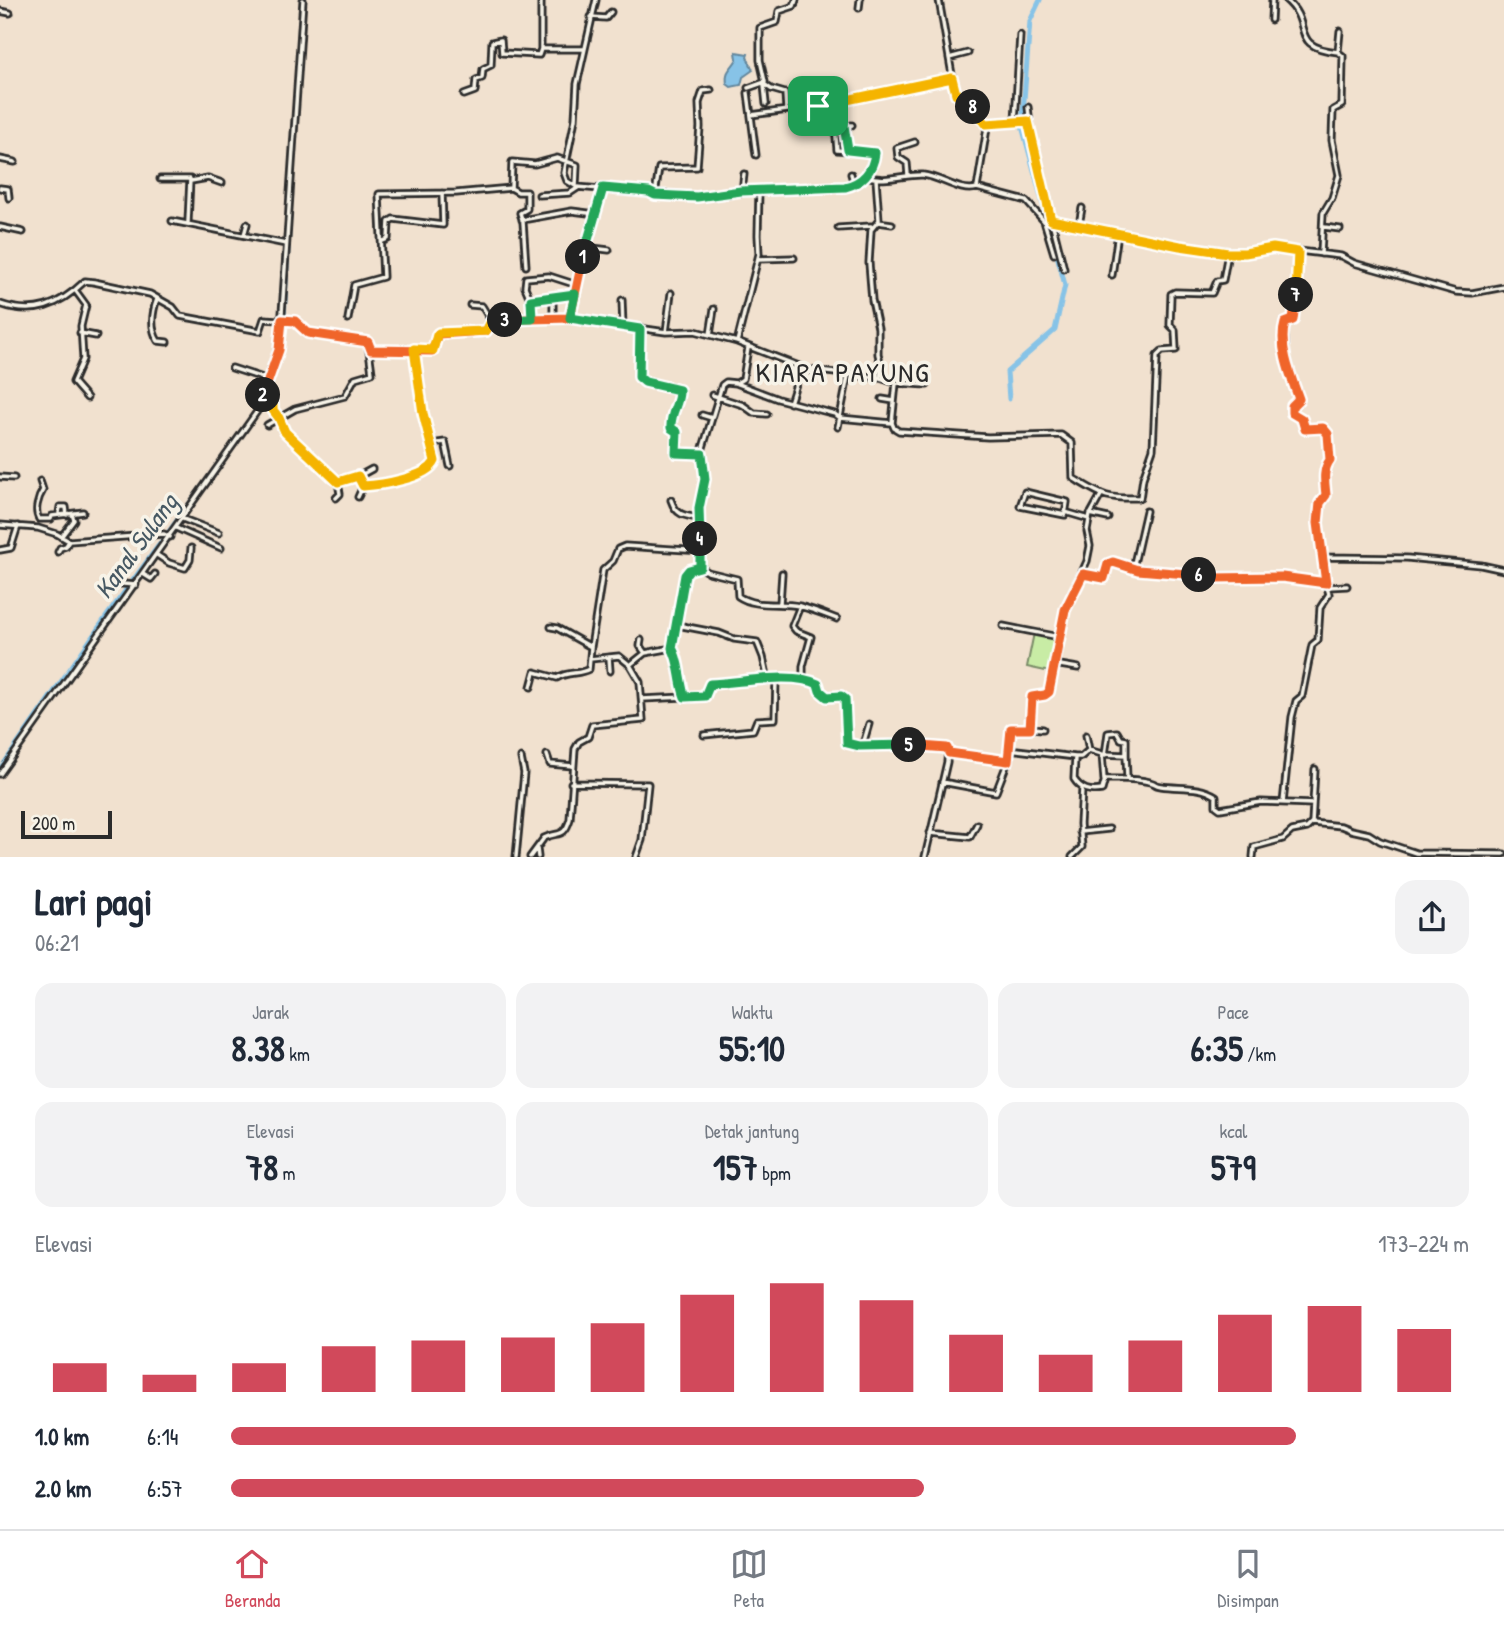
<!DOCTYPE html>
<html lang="id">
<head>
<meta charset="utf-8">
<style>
	:root { --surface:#fff; --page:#f2f2f3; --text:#1f2937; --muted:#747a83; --line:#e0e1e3; --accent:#d1495b }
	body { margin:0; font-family:"Patrick Hand",sans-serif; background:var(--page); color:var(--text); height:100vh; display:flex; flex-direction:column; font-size:26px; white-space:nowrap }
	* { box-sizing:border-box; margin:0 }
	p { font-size:23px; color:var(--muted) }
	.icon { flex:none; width:38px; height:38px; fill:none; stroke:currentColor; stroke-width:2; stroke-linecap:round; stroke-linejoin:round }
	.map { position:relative; height:857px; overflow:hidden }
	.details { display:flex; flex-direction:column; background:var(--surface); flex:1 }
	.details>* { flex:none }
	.scale { position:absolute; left:21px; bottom:18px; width:91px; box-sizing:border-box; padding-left:7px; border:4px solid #2b2b2b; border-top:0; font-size:19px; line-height:24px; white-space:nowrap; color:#2b2b2b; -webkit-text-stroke:5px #f7f3e8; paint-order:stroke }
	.pin { position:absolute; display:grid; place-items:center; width:60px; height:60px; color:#fff; margin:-30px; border-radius:14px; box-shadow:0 4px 10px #0006 }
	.km { position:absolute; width:35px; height:35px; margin:-18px; border-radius:50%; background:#222; color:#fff; font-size:19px; line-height:35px; text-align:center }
	.round { display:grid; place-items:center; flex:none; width:74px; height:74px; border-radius:21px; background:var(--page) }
	.head { display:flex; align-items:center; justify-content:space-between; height:119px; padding:0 35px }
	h1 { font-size:38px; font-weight:800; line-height:52px }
	.stats { display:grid; grid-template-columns:repeat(3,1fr); gap:10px; height:119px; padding:7px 35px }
	.stats div { display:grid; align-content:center; border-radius:18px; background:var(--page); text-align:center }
	.stats b { font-size:35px; font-weight:800 }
	.stats small { font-size:19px; font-weight:400 }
	.stats p { font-size:19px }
	.chart { height:196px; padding:14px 35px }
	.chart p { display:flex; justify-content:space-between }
	.chart svg { width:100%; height:126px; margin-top:7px; stroke:var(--accent); stroke-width:6 }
	ul { padding:0 35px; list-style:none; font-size:23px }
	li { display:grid; grid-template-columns:112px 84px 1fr; align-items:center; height:52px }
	li i { height:18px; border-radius:9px; background:var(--accent) }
	.menu { display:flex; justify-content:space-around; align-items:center; height:98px; border-top:2px solid var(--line); background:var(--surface); font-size:19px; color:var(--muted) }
	.menu a { display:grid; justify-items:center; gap:4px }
	.menu .active { color:var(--accent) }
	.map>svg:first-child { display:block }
	.green { fill:#c8eca5; stroke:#7a8c68; stroke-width:2 }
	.water { fill:#87c3e7; stroke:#62869c; stroke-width:2 }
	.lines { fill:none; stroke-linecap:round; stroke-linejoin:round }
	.canal { stroke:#87c3e7; stroke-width:3.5 }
	.river { stroke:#87c3e7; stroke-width:5 }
	.minor-casing { stroke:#2b2b2b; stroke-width:9 }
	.minor { stroke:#f7f3e8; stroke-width:3.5 }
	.split-1-casing { stroke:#fff; stroke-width:14 }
	.split-2-casing { stroke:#fff; stroke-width:14 }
	.split-3-casing { stroke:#fff; stroke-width:14 }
	.split-4-casing { stroke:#fff; stroke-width:14 }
	.split-5-casing { stroke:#fff; stroke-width:14 }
	.split-6-casing { stroke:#fff; stroke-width:14 }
	.split-7-casing { stroke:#fff; stroke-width:14 }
	.split-8-casing { stroke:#fff; stroke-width:14 }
	.split-9-casing { stroke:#fff; stroke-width:14 }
	.split-1 { stroke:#22a559; stroke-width:9 }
	.split-2 { stroke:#f0652b; stroke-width:9 }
	.split-3 { stroke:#f5b400; stroke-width:9 }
	.split-4 { stroke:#22a559; stroke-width:9 }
	.split-5 { stroke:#22a559; stroke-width:9 }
	.split-6 { stroke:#f0652b; stroke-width:9 }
	.split-7 { stroke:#f0652b; stroke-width:9 }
	.split-8 { stroke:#f5b400; stroke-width:9 }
	.split-9 { stroke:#f5b400; stroke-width:9 }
	.labels { text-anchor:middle; stroke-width:7; stroke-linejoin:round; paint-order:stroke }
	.water-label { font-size:26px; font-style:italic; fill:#475963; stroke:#f7f3e8 }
	.quarter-label { font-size:28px; letter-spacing:2px; fill:#2b2b2b; stroke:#f7f3e8 }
</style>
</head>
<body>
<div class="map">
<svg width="1504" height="857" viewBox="0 0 1504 857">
	<rect width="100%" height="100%" fill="#f1e1cf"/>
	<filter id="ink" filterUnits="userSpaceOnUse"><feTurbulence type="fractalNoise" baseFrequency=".0143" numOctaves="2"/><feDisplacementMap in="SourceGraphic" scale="14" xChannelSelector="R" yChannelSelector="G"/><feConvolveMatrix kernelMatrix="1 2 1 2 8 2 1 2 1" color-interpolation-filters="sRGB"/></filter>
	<g filter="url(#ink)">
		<path class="green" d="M1034 633 1057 637 1050 672 1027 667Z"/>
		<path class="water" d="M736 52 748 54 747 57 753 70 743 77 741 85 731 87 727 84C725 69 731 70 737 59Z"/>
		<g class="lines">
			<path class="canal" d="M284 331 294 158
				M264 399 279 359 283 336
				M0 768 108 613 211 473"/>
			<path class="river" d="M1009 399 1007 372 1055 330 1065 285 1022 126 1030 21 1040 0"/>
			<defs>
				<path id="minor" d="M303 0 280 343 261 401 273 406V410L279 418 285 432 338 482 340 494 336 498
					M541 0V49H584
					M596 0 577 84 575 119 564 173 567 181 577 187 697 197 741 192 845 187 867 176C885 183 905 174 923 175 941 177 960 193 977 188
					M939 0 955 92 979 112 987 128 977 188 1026 201 1044 221 1075 224 1180 246 1238 253 1274 248 1341 256 1354 263 1456 292 1472 293 1504 287
					M1286 0C1314 24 1288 47 1338 52
					M859 8 860 0
					M0 11 10 13
					M591 17 606 18 611 12
					M1271 20 1272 0
					M949 58 968 53
					M764 84 771 89 785 93 786 109
					M764 85 766 104
					M748 88 765 82 760 60V28L777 22 779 11 794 6 796 0
					M748 93 756 155
					M464 95 475 91 476 80 482 78 483 69 491 65 492 42 501 40 502 53 539 55 541 49
					M841 101 843 125
					M819 106 821 124 843 125 844 128 852 125
					M1028 107 1032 142 1064 269
					M751 115 825 105 952 78
					M1015 121 1020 35
					M986 124 1028 121
					M835 125 837 150 875 153 867 176
					M844 128 848 150
					M0 159 15 162
					M851 174 854 184
					M908 175 907 163 898 157 897 148 915 142
					M160 179H190L188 222
					M876 179 879 220 871 230 869 263 872 300 878 328V354L881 365 880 378
					M191 181 208 178 222 183
					M0 188 8 189 9 198
					M511 188 512 162 535 164 557 158 577 165 576 186
					M742 192 744 174
					M539 195 570 193 579 187
					M655 195 659 168 697 167 700 127 699 103 703 91 711 90
					M522 220 572 211 596 214
					M172 221 286 244
					M1044 221 1054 254
					M878 222 892 224
					M1079 225 1082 208
					M0 227 23 232
					M1324 227 1340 229
					M838 228 871 226
					M244 235 247 224
					M383 241 388 239 389 222 393 219 443 225 442 193
					M585 247 609 250
					M1321 254 1323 213 1332 198 1339 175 1332 140 1333 110 1342 105 1343 56 1338 52 1340 31
					M758 259 794 258
					M1112 275 1118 233
					M75 290 86 305 81 326 83 359 73 382 87 398
					M553 297V314
					M157 299C152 313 150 328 158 341L167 342
					M622 300 623 327
					M531 301 574 294
					M0 304C34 316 59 306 85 281L94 282 150 294 173 307 180 316 260 331 264 319 294 321 308 333 368 343 372 373 355 378 345 396 295 409 267 425
					M470 305 482 306 491 321
					M570 318 585 247 603 188
					M348 319 354 285 383 277 379 194 456 193 511 188 518 192H527V209L520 213 523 222 526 266
					M532 319 531 301 525 287 526 278 549 276 577 285
					M640 329 639 377 645 382 679 390C680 403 670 413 672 428L677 432 676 453 702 454
					M666 332 671 293
					M80 333 96 336
					M710 335 714 309
					M737 342 759 254 758 235 759 191
					M371 350H432L438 334 486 331 493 320 570 318 666 332 695 331 737 342 809 370 880 378 896 383 892 423
					M232 368 269 380
					M738 382 743 379 748 348
					M896 383 927 385
					M712 395 743 405 754 413 767 414
					M882 399 894 401
					M790 403 801 368
					M702 415 712 418
					M838 427 848 376
					M431 444 445 442 450 466
					M0 477 14 478
					M40 481 43 490C38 498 34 511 39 519H51L52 516 83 512
					M338 482 361 475 372 469
					M1025 492 1067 502 1065 515 1020 506Z
					M358 497 363 486C385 485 415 479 433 466L435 456 423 413 414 349
					M671 500C676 515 684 516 699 518
					M1146 511 1133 568 1213 577H1282L1326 583 1318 523 1320 503 1326 495C1325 484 1322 470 1330 460L1328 434C1323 424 1314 428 1305 429L1302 419 1292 413V406L1299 399 1286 358 1284 325 1293 320 1298 252
					M1065 512 1089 519
					M59 513 60 507H66L67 515
					M1091 513 1101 495
					M183 519 219 533
					M0 525 38 528 57 534 69 541 164 534 170 537
					M176 528 221 548
					M61 537 74 520 72 514
					M0 550 11 548 18 526
					M58 552 60 548 66 546 69 541
					M157 555 169 563 185 568 190 560 191 548
					M1323 557 1407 558 1481 565 1504 570
					M700 567 699 508 705 479 702 451 722 385 726 382 736 383 778 399 835 414 840 418 892 423 894 428 899 431 988 437 1061 435 1072 443 1073 478C1103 496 1105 499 1140 498L1143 478 1153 449 1157 356 1162 351 1176 350 1175 330 1170 325 1171 294 1175 292 1212 293 1217 281 1223 280 1228 253
					M143 574 151 579 155 574
					M1083 574 1104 578 1109 564 1113 562 1133 568
					M110 583 136 585
					M1328 587 1347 586
					M780 603 782 573
					M800 606 792 626 796 631 811 637 803 666V679
					M677 625 719 633 734 639 757 642 763 657 768 680
					M1003 626 1059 637
					M641 640 640 646 645 653
					M591 647 603 570 613 561 618 549 625 546 702 551
					M672 648 675 651 680 682 686 697 688 698 705 696 710 684C740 683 792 671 818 684L820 691 827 697 841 696 845 699 847 743 859 746 901 744 948 749 947 762 925 857
					M609 657 610 671
					M590 659 619 656 630 665 645 653 672 648 685 575 689 570 700 567 708 572 737 579 738 596C755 608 779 602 799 606 812 609 824 614 837 619
					M1054 664 1078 668
					M531 687 535 672 557 678C568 671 579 675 589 669L591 647 557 628 551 627
					M642 699 685 697
					M1031 728 1043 729
					M704 735 753 730 757 720 775 719 776 679
					M1086 735 1089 750
					M859 746 864 741 869 724
					M1009 749 1075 757 1074 779C1081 790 1090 792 1102 790L1105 779C1120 779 1136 778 1150 782 1158 784 1153 785 1161 786 1180 789 1199 785 1216 796V806L1220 809 1261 802 1313 804
					M949 753 1008 761 1011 729H1029L1032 697 1045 695 1049 692 1065 610 1087 561 1090 546 1087 531 1090 514 1108 518
					M1102 754 1104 780
					M547 755 550 764 573 766
					M1105 755 1108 733 1117 732 1121 739 1126 740V755
					M1075 757H1081L1089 750 1102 754 1126 755 1127 778
					M1315 769 1312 823 1341 826 1351 830 1369 834 1380 841 1416 853 1504 854
					M0 774 263 403
					M942 782 996 792 1008 761
					M571 783 648 784 642 840 636 857
					M1283 803 1292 717 1296 701 1302 696 1312 645 1318 640 1320 608 1329 594 1326 583
					M1080 832 1109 829
					M930 833 970 837 977 824
					M537 849 538 857
					M516 857 524 773 521 758
					M530 857 544 838C558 831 564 839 570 819L575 749 579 742 588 737 592 725 643 720 640 682 630 665
					M1072 857 1082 847 1080 824 1082 789
					M1253 857 1254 847 1283 839 1292 831 1307 828 1312 823"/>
			</defs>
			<use href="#minor" class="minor-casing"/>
			<use href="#minor" class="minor"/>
		</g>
	</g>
	<g class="lines" filter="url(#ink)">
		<defs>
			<path id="split-1" d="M583 257 603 188 649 192 655 195 697 197 741 191 845 187C862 183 873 171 875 153L848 150 844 126 820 124 818 106"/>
			<path id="split-2" d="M263 395 279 350 282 320 295 321 308 333 368 342 371 350 432 351 438 334 486 331 493 320 570 318 583 257"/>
			<path id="split-3" d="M263 395 261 402 273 405V410L279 418 285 432 338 482 358 476 363 486C380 485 428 478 435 461L423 413 414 349 433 350 437 335 439 333 486 331 491 321 505 320"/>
			<path id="split-4" d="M505 320 532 319 531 300 575 294 570 318 640 329 639 377 645 382 679 390C680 403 670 412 671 428L677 432 676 453 702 454 705 479 699 508 700 539"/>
			<path id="split-5" d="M700 539V567L689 570 685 575 672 648C680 660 679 682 685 697L705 696 710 684C740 683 792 671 818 684L820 691 827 697 841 696 845 699 847 743 859 746 909 745"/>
			<path id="split-6" d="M909 745 947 748 949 753 1008 761 1011 729H1030L1032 697 1045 695 1049 692 1065 610 1083 574 1104 578 1108 564 1113 562 1138 570 1199 575"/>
			<path id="split-7" d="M1199 575 1213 578 1282 577 1326 583 1318 523 1320 503 1326 495C1325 484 1322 470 1330 460L1328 434 1323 428 1305 429 1302 419 1292 413V406L1299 399C1291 377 1278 346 1285 323L1293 320 1296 295"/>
			<path id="split-8" d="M973 107 986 124 1028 121 1051 220 1180 246 1228 253H1245L1273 248 1298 252 1296 295"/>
			<path id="split-9" d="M818 106 952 78 956 94 973 107"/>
		</defs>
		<use href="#split-1" class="split-1-casing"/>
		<use href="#split-2" class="split-2-casing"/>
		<use href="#split-3" class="split-3-casing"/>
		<use href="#split-4" class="split-4-casing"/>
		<use href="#split-5" class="split-5-casing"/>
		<use href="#split-6" class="split-6-casing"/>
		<use href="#split-7" class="split-7-casing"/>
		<use href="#split-8" class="split-8-casing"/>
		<use href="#split-9" class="split-9-casing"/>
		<use href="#split-1" class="split-1"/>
		<use href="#split-2" class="split-2"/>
		<use href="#split-3" class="split-3"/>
		<use href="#split-4" class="split-4"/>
		<use href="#split-5" class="split-5"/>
		<use href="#split-6" class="split-6"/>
		<use href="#split-7" class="split-7"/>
		<use href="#split-8" class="split-8"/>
		<use href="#split-9" class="split-9"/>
	</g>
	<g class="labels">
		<g class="water-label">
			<text transform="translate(136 546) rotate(-54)" y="9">Kanal Sulang</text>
		</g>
		<g class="quarter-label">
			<text x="843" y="382">KIARA PAYUNG</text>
		</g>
	</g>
</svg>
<div class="scale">200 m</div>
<div class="pin" style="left:818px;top:106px;background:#1e9e55"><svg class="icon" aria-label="arrive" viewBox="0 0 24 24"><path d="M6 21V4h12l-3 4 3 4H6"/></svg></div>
<b class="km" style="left:583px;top:257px">1</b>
<b class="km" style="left:263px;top:395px">2</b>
<b class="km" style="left:505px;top:320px">3</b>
<b class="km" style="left:700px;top:539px">4</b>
<b class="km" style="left:909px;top:745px">5</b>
<b class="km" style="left:1199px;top:575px">6</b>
<b class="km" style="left:1296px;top:295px">7</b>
<b class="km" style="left:973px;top:107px">8</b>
</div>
<section class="details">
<div class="head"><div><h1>Lari pagi</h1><p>06:21</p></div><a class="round"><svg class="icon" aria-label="share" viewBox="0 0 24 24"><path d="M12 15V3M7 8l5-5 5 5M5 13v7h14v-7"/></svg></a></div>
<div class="stats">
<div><p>Jarak</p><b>8.38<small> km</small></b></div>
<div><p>Waktu</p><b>55:10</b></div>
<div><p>Pace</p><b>6:35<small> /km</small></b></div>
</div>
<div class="stats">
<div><p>Elevasi</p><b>78<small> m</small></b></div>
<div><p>Detak jantung</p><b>157<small> bpm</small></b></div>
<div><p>kcal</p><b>579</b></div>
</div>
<div class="chart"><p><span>Elevasi</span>173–224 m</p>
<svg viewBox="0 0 160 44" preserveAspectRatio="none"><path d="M5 44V34M15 44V38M25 44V34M35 44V28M45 44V26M55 44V25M65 44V20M75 44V10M85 44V6M95 44V12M105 44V24M115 44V31M125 44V26M135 44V17M145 44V14M155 44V22"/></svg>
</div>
<ul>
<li><b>1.0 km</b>6:14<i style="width:86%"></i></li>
<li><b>2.0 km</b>6:57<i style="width:56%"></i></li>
</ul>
</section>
<nav class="menu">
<a class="active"><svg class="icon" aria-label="home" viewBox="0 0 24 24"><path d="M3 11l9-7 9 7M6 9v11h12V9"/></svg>Beranda</a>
<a><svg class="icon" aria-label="map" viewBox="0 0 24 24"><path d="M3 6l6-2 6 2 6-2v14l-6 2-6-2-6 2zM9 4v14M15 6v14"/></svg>Peta</a>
<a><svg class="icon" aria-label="saved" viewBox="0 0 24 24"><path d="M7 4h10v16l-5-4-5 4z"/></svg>Disimpan</a>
</nav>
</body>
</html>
